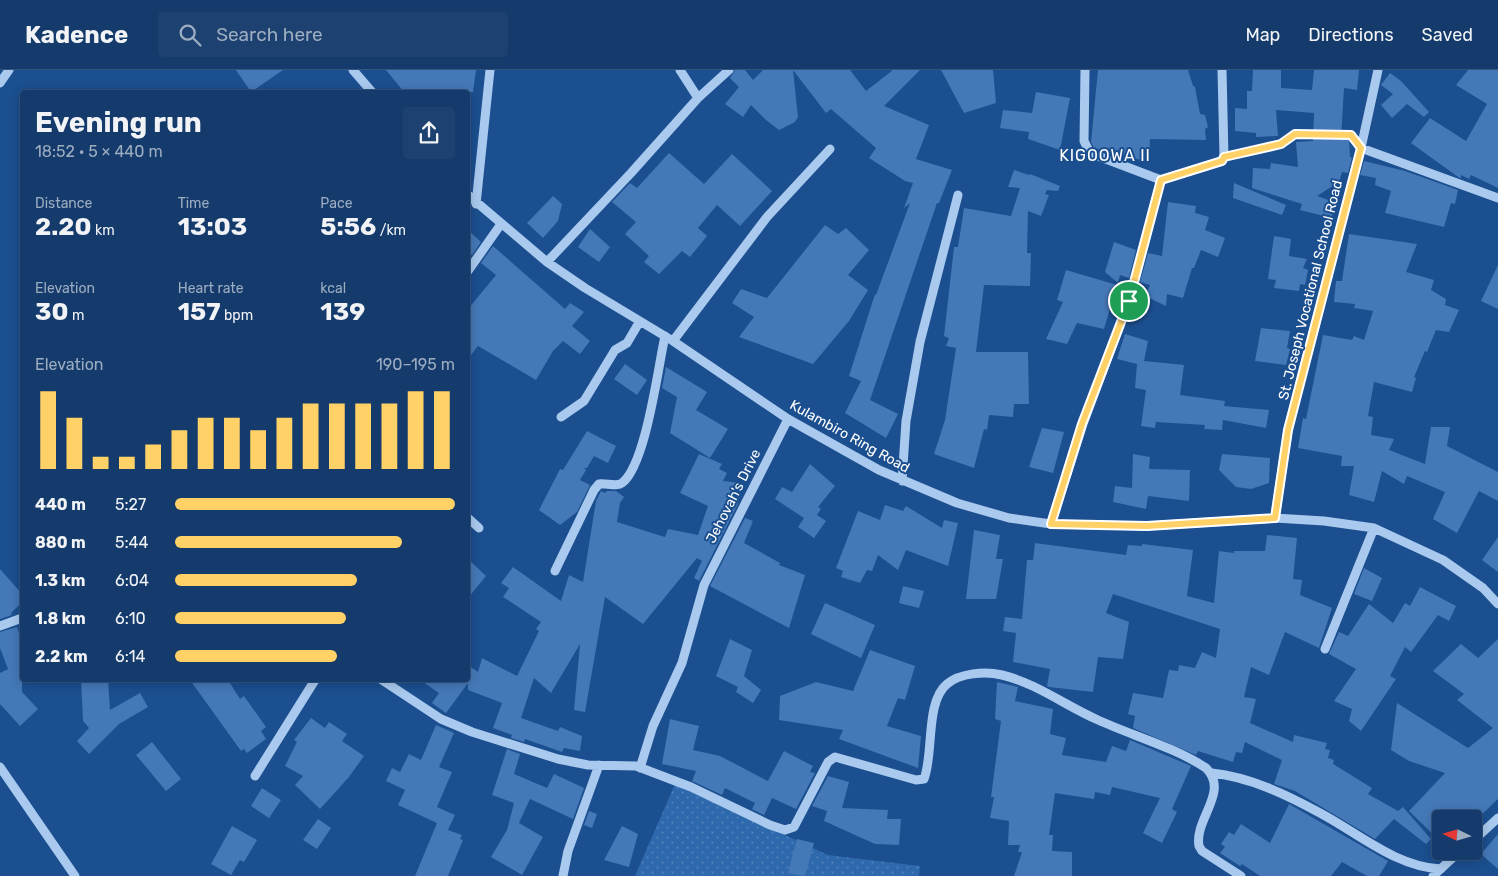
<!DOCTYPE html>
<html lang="en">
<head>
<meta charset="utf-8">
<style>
	:root { --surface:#143b6b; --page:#1d4271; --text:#f1f3f6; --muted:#9dadc1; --line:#33557e; --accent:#ffd166 }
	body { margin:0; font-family:Rubik,sans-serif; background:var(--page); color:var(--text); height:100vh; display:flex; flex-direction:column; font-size:19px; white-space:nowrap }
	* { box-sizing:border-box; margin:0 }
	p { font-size:16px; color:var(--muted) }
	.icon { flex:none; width:28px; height:28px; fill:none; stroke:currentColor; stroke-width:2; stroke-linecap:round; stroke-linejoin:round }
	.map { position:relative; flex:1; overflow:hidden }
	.side { position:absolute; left:20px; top:20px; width:450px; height:592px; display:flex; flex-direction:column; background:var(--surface); border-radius:5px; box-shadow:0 2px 12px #0003,0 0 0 1px var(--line) }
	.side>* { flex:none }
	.needle { width:32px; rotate:275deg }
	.tools { position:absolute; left:1432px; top:740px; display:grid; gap:10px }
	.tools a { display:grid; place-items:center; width:50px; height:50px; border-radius:5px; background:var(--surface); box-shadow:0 2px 12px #0003,0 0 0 1px var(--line); font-size:25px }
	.pin { position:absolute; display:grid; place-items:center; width:42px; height:42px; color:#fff; margin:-21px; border:2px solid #fff; border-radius:50%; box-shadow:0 1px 5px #0007 }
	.round { display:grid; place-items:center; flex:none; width:52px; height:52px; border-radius:5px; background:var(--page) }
	.overview { display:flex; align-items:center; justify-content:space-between; height:85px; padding:0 15px }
	h1 { font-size:28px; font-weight:700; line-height:38px }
	.metrics { display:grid; grid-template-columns:repeat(3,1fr); gap:8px; height:85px; padding:5px 15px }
	.metrics div { display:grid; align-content:center }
	.metrics b { font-size:25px; font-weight:700 }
	.metrics small { font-size:14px; font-weight:400 }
	.metrics p { font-size:14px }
	.chart { height:140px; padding:10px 15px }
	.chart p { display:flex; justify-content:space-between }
	.chart svg { width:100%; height:90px; margin-top:5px; stroke:var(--accent); stroke-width:6 }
	ul { padding:0 15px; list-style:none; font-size:16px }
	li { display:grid; grid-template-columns:80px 60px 1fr; align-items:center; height:38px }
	li i { height:12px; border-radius:6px; background:var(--accent) }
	header { display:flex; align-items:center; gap:30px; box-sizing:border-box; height:70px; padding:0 25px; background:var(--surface); border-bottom:1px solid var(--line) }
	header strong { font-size:24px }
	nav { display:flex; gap:28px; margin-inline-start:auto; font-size:18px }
	.search { width:350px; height:45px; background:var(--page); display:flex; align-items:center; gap:12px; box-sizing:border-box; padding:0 18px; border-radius:5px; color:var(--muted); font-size:19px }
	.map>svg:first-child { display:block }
	.park { fill:url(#park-dots) }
	.building { fill:#4478b7 }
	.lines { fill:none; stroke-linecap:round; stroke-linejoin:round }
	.path { stroke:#a9c9ee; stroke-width:3; stroke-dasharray:2.5 4; stroke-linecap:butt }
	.minor { stroke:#a9c9ee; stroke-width:9 }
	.route-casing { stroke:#fff; stroke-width:10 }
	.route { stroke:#ffd166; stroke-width:6 }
	.labels { text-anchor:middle; stroke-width:4; stroke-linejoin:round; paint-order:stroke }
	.street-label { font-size:14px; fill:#fff; stroke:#1b4f8f }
	.quarter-label { font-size:16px; letter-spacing:1px; fill:#fff; stroke:#1b4f8f }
</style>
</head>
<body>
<header>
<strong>Kadence</strong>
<div class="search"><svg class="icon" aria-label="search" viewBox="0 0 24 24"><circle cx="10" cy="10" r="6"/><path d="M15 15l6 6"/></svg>Search here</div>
<nav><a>Map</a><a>Directions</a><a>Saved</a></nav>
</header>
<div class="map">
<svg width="1498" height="806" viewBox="0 0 1498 806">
	<defs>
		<pattern id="park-dots" width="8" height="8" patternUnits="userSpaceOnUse" patternTransform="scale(1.25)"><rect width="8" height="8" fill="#2e69ad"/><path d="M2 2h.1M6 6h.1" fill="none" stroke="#4d80b9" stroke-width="1.8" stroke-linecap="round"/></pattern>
	</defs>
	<rect width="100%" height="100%" fill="#1b4f8f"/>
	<path class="park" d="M675 714 828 785 920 796 919 806H635Z"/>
	<path class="building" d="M236 0H283L251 22Z
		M386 0H476L473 22H404Z
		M735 0H745L753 10 763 0H793L798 47 795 52 779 60 766 50 751 35 743 47 725 34 739 17 730 8Z
		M793 0H850L866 21 893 0H920L884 36 929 55 916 89 952 100 939 133H937L870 330 898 344 886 368 845 343 861 311 849 306 875 224 876 225 910 133 904 138 913 113 905 111 869 88 876 78 831 39 826 43Z
		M941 0H993L996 33 964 43Z
		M1098 0H1188L1193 16 1195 17 1200 44 1205 45 1208 57 1205 59 1206 70 1150 69 1149 92 1094 78 1091 72Z
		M1253 0H1281V18L1312 20 1314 0H1359L1357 20 1344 18 1341 69H1349L1350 87 1352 88 1348 103 1342 102 1339 112 1317 126 1334 132 1332 148 1300 140 1302 134 1252 118 1253 98 1270 99 1271 93 1298 97 1296 72 1313 71 1314 43 1276 40 1278 66 1256 67V63L1235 61V38L1247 39V21H1252Z
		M1468 0H1498V118L1471 105 1469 109 1461 105V108L1458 107 1411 73 1430 48 1466 71 1487 34 1456 15Z
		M1390 3 1401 11 1429 42 1424 47 1407 34 1392 48 1381 35 1393 24 1381 15Z
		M1036 22 1070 28 1060 80 1028 69 1029 62 1000 58 1003 40 1032 43Z
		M669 83 704 114 732 84 772 121 740 156 717 135 698 158 707 166 690 187 682 181 659 204 644 192 649 186 625 164 636 152 612 132 630 113 637 118Z
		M1364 91 1405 101 1458 120 1455 134 1451 133 1444 157 1385 143 1391 121 1375 115 1376 108 1360 105Z
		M1014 100 1029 105 1030 104 1060 116 1058 121 1047 120 1045 124 1049 125 1041 146 1028 141 1027 183H1031L1030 216 984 215 976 282H1028L1029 334H1014L1013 347 989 345 987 360 984 359 974 398 934 384 945 350 956 278 946 276 949 268 944 266 954 177H958L964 138 1011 146 1020 118 1008 117Z
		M1234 113 1286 135 1282 145 1233 128Z
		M553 126 562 134 558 151 543 168 527 153Z
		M1168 132 1196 136 1195 143 1209 147 1205 160 1225 168 1218 187 1201 180 1194 198H1192L1183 228 1167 224 1166 236 1145 226 1150 215 1140 212 1148 183 1162 186Z
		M825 155 838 164 846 158 869 180 848 205 868 220 849 251 813 294 739 267 754 247 732 233 741 219 767 228Z
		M590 159 610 177 599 192 578 177Z
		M468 160 481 172 472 185 468 181Z
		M1349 164 1417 174 1406 202 1434 210 1431 220 1446 229 1445 235 1459 240 1449 262 1436 260 1427 282 1425 281 1414 307 1416 308 1412 322 1374 312 1368 346 1373 347 1371 365 1394 369 1389 380 1425 394 1431 357H1450L1447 376 1498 402V431L1479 421 1457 463 1433 449 1445 422 1407 406 1404 414 1382 401 1374 432 1349 425 1354 396H1341L1342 386 1298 378 1303 348 1306 349 1323 265 1352 270 1354 266 1364 270 1373 241 1354 238 1355 234 1334 232 1336 211H1342Z
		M1274 166 1291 169 1289 186 1307 189 1303 198 1308 200 1305 215 1300 214 1299 221 1274 218 1276 210 1268 209Z
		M1114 172 1136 180 1129 208 1120 205 1118 213 1105 202Z
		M493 176 565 239 570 233 584 242 572 256 590 271 580 284 563 271 553 281 536 310 478 276 468 289V239L496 205 481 193Z
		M1498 195V239L1481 231Z
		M1066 200 1117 215 1104 259 1077 253 1067 274 1046 269 1063 232 1057 230Z
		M1261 258 1290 261 1287 278 1290 279 1286 295 1255 291Z
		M1125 264 1148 271 1144 291 1184 295 1180 325 1225 331 1224 336 1269 340 1266 358 1223 350 1222 360 1204 359 1205 355 1156 352 1155 358 1141 356 1146 320 1135 318 1137 294 1117 289Z
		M625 294 647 310 637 325 614 309Z
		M666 297 707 322 696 340 728 359 710 388 670 363 677 327 662 318Z
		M1042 358 1064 362 1053 403 1029 397Z
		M587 361 616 376 608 393 594 386 587 398H584L586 400 580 410 590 415 577 442 560 455 539 440 560 399 563 400Z
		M699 384 722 394 719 399 727 403 723 411 740 413 738 434 699 511 694 508 702 491 697 488 643 554 605 527 585 642 574 640 580 574 551 623 534 608 521 648 558 661 560 657 582 666 580 681 564 678 562 682 525 669 524 672 511 668 512 665 493 658 502 633 468 620V613L446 643 432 633 439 623 420 610H468V595L478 602 482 588 517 606 539 561 536 559 541 552 503 527 509 518 501 513 513 497 561 531 569 505 583 512 596 431 601 421 605 423 607 421H616L624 427 620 433 617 452 665 467 668 459 698 465 708 436 680 423Z
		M1133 384 1150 387 1149 399 1190 400 1189 431 1148 426 1146 439 1113 432 1115 416 1132 418Z
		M1222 384 1270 388 1269 413 1251 419 1236 417 1219 400Z
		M810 394 835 416 818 437 821 439 817 445 826 451 814 468 798 457 804 448 775 429 782 417 792 422Z
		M885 435 903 441 906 436 942 458 944 450 958 453 948 496 906 480 898 500 878 485 872 501 867 500 860 513 841 507 843 501 836 498 858 441 880 450Z
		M745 448 753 451 744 473 780 493 779 495 805 505 789 558 710 516Z
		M974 460 1000 465 996 489H1003L996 529H966Z
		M1267 465 1297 468 1293 509 1302 510 1300 525 1332 538 1319 578 1285 562 1269 605 1251 597 1244 627 1256 629 1250 653 1293 672 1294 665 1327 673 1325 679 1330 680 1328 688 1334 690 1333 694 1372 718 1368 724 1398 741 1403 737 1431 769 1426 774 1394 749 1375 769 1295 721 1274 714 1282 690 1245 672 1242 683 1236 682 1233 692 1198 681 1196 685 1133 658 1135 646 1128 644 1133 623 1163 628 1169 600 1178 601 1179 595 1195 598 1202 582 1216 588 1220 559 1113 524 1106 543 1129 552 1123 589 1098 587 1093 622 1049 617 1047 616 1050 599 1013 592 1016 563 1003 561 1005 547 1022 549 1027 490H1033L1035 473 1126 485 1128 475 1142 476V474L1193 480 1187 526 1214 533 1219 481 1234 483V481H1265Z
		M1498 467V502L1482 490Z
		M468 489 486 506 468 528Z
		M1364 498 1382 508 1372 531 1354 524Z
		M0 499 22 524V532L11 543 12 545 0 549Z
		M903 516 924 521 919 538 899 533Z
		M1420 517 1456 536 1449 551 1438 545 1411 582 1405 577 1390 606 1396 609 1361 661 1349 651 1352 639 1334 631 1356 599 1329 584 1339 562 1348 566 1369 534 1393 553 1405 533 1410 536Z
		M825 533 875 555 861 588 811 564Z
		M17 557 22 572V622L38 639 20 656 0 634V603L8 599 0 578V562Z
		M730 569 752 580 744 606 761 620 753 633 736 622 738 617 716 606Z
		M1498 569V729L1477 749H1441V772L1409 741 1445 703 1409 691 1391 680 1397 633 1468 678 1493 658 1457 630 1464 624 1433 601 1461 574 1478 588Z
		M870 580 915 596 905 630 898 628 887 656 921 666 918 698 839 669 843 660 779 650 780 626 816 612 853 621Z
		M81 610H108L110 640 140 623 148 637 119 654 89 684 77 671 89 658 83 651Z
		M190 610H228L240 629 244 626 266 657 261 661 266 669 247 683 244 679 241 681Z
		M997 612 1018 617 1015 631 1053 639 1050 664 1066 668 1062 685 1106 692 1112 676 1126 681 1130 670 1191 696 1172 739 1177 742 1162 773 1143 763 1160 728 1112 717 1110 725 1095 722 1094 729 1055 723 1049 765H1053L1052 781 1072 782V806H1014L1022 782H1018L1020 775H1008L1009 751 990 748 994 727H991L1001 651 995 649Z
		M311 648 325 658 329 652 347 664 342 671 364 686 349 707 320 739 295 715 303 706 285 696 297 672 294 670Z
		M670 649 699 656 693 680 720 686 768 711 784 681 813 696 810 702 815 703 796 739 772 728 764 745 752 739 755 733 725 718 722 725 692 711 696 701 662 694Z
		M436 655 454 663 439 697 452 702 437 737 455 745 448 760 462 765 460 769 463 770 448 806H415L437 753 398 735 405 720 386 711 392 698 400 702 409 684 421 690Z
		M152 672 181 709 166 721 136 685Z
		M507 679 520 684 514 704 547 718 554 704 584 718 573 749 530 729 519 753 543 767 522 805 491 787 507 760 514 733 492 725Z
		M828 706 849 712 842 738 888 740 887 749H901L899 775 875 774 824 751 827 741 812 736Z
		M262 718 281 730 269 748 251 736Z
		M1289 734 1388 791 1379 806H1367L1342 792 1331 806H1260L1242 794 1240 796 1220 783 1225 777 1221 774 1229 762 1234 765 1241 754 1270 773Z
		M589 741 597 744 592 758 584 755Z
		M318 749 331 758 317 779 303 770Z
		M232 756 257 770 244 792 240 790 231 805 211 794Z
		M622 756 638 764 629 797 604 790Z
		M1498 764V799L1481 784Z
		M797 769 814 773 805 806 788 803Z"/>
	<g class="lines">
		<path class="path" d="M1235 85 1281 74 1295 64 1351 66"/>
		<path class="minor" d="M353 0 372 22
			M680 0 698 28
			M1085 0 1084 71 1090 83 1161 110 1222 91 1224 87 1222 0
			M0 13 9 0
			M1361 78 1498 128
			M468 125 547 192 585 218 673 271 788 349 879 400 957 433 1009 448 1051 454 1147 456 1275 448 1324 451 1374 458 1443 490 1483 518 1498 534
			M476 134 490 0
			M547 192 631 103 698 28 729 0
			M468 201 501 154
			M673 271 767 147 830 79
			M561 347 584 331 615 280 627 273 640 251
			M902 411 906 351 920 272 958 125
			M468 448 479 458
			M1275 448 1288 360 1361 78 1378 0
			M1051 454 1083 354 1129 231 1161 110
			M555 501 594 420 599 414C606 413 617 417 622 413 646 395 658 297 665 266
			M0 556 22 548
			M1325 579 1374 458
			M382 610 441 649 472 662 558 689 588 695 636 696 691 717 770 755 785 760 794 757 828 692 835 687 916 710 924 709C934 684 925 632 947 614 960 603 985 601 1002 605 1036 613 1066 636 1098 650 1133 666 1174 677 1206 698 1230 722 1194 749 1199 776L1202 781 1241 806
			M0 697 75 806
			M640 698 653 656 682 593 704 515 788 349
			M1212 703C1250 707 1287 725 1320 743 1358 763 1396 797 1441 799
			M255 706 315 610
			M1474 770 1498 748
			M563 806 568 781 599 695
			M1433 806 1460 781"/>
	</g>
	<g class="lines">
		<defs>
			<path id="route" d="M1295 64 1351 65 1361 78 1288 360 1275 448 1147 456 1051 454 1082 354 1129 231 1161 110 1222 91 1224 87 1281 74Z"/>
		</defs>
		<use href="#route" class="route-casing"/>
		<use href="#route" class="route"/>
	</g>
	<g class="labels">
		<g class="street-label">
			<text transform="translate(1310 220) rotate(-76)" y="5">St. Joseph Vocational School Road</text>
			<text transform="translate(850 366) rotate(29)" y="5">Kulambiro Ring Road</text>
			<text transform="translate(733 426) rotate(-63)" y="5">Jehovah's Drive</text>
		</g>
		<g class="quarter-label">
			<text x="1105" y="91">KIGOOWA II</text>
		</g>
	</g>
</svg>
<div class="tools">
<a><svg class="needle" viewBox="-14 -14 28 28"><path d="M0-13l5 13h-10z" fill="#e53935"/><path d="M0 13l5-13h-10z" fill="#9dadc1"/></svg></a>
</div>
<div class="pin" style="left:1129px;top:231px;background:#1e9e55"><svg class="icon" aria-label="arrive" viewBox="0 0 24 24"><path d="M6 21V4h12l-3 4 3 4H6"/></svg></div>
<section class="side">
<div class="overview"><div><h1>Evening run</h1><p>18:52 · 5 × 440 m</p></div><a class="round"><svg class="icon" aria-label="share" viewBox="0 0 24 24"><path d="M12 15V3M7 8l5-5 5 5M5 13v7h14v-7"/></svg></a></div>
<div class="metrics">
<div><p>Distance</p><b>2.20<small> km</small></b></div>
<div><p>Time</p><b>13:03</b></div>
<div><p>Pace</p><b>5:56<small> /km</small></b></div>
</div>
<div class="metrics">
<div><p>Elevation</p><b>30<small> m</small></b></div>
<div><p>Heart rate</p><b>157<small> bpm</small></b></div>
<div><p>kcal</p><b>139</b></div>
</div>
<div class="chart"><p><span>Elevation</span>190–195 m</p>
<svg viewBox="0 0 160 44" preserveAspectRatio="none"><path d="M5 44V6M15 44V19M25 44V38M35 44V38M45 44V32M55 44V25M65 44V19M75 44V19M85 44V25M95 44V19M105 44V12M115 44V12M125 44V12M135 44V12M145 44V6M155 44V6"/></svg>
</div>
<ul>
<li><b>440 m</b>5:27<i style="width:100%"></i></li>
<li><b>880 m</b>5:44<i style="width:81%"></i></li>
<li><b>1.3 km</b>6:04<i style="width:65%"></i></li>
<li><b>1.8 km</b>6:10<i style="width:61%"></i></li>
<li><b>2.2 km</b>6:14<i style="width:58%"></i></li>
</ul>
</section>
</div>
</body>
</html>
